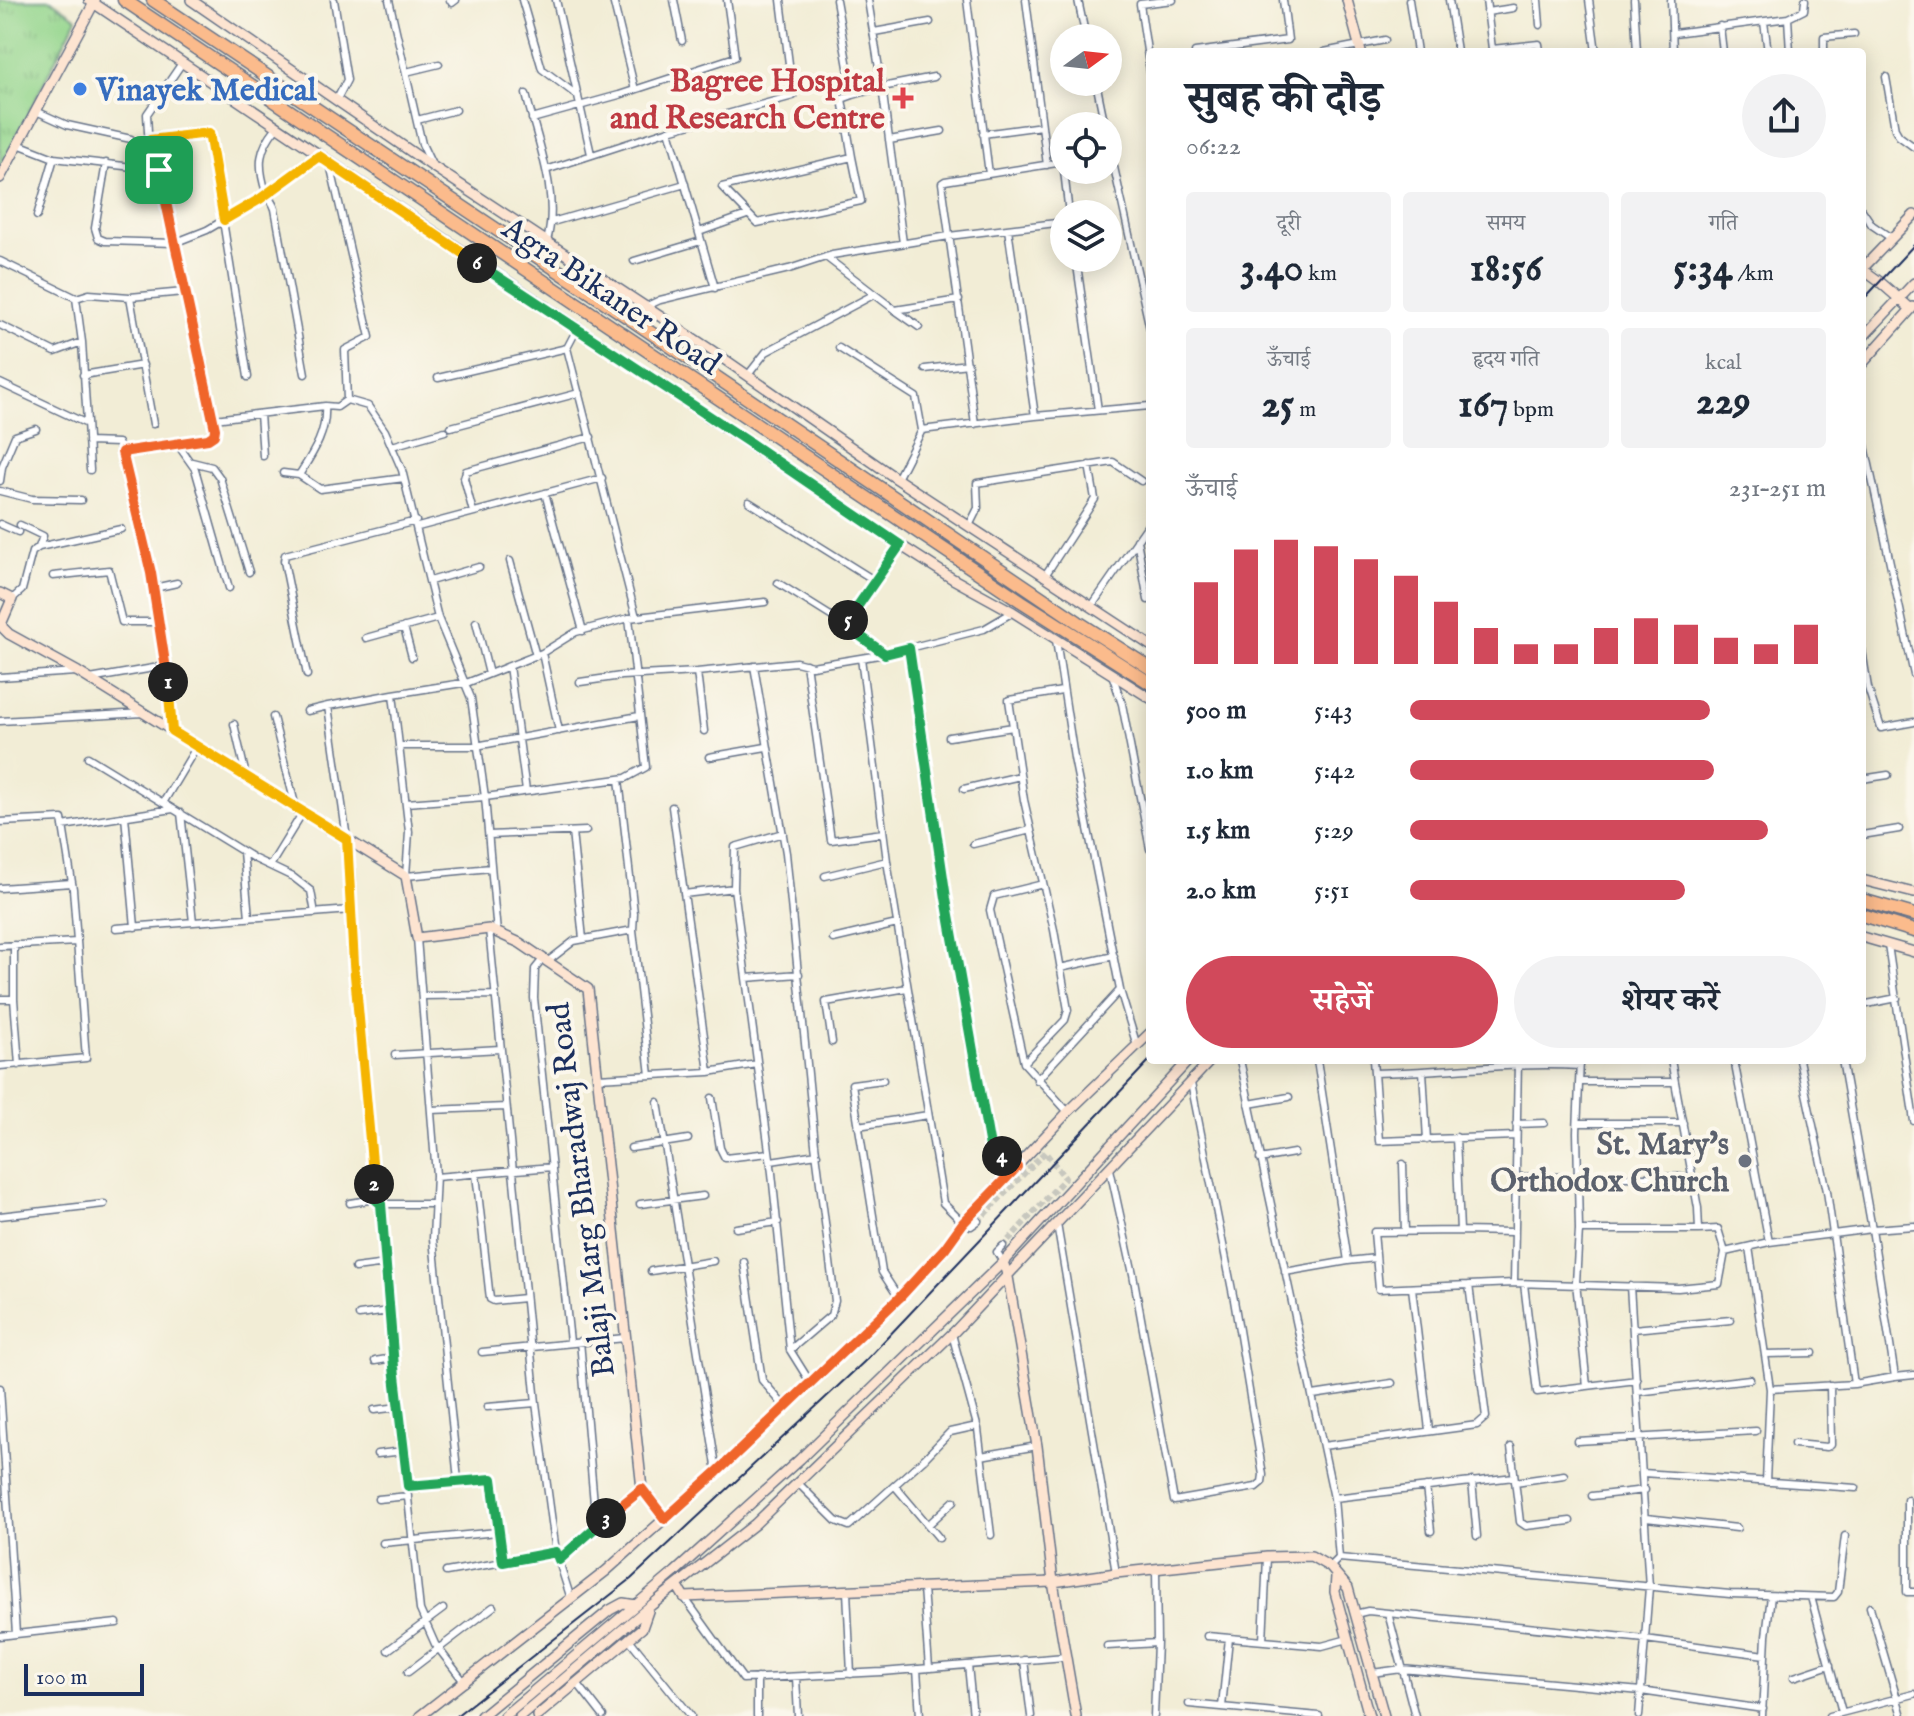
<!DOCTYPE html>
<html lang="hi">
<head>
<meta charset="utf-8">
<style>
	:root { --surface:#fff; --page:#f2f2f3; --text:#1f2937; --muted:#747a83; --accent:#d1495b }
	body { margin:0; font-family:"IM FELL English","Noto Serif Devanagari",serif; background:var(--page); color:var(--text); height:100vh; display:flex; flex-direction:column; font-size:30px; white-space:nowrap }
	* { box-sizing:border-box; margin:0 }
	p { font-size:26px; color:var(--muted) }
	.icon { flex:none; width:44px; height:44px; fill:none; stroke:currentColor; stroke-width:2; stroke-linecap:round; stroke-linejoin:round }
	.map { position:relative; flex:1; overflow:hidden }
	.panel { position:absolute; left:1146px; top:48px; width:720px; height:1016px; display:flex; flex-direction:column; background:var(--surface); border-radius:8px; box-shadow:0 4px 20px #0003 }
	.panel>* { flex:none }
	.needle { width:52px; rotate:75deg }
	.controls { position:absolute; left:1050px; top:24px; display:grid; gap:16px }
	.controls a { display:grid; place-items:center; width:72px; height:72px; border-radius:50%; background:var(--surface); box-shadow:0 4px 20px #0003; font-size:40px }
	.scale { position:absolute; left:24px; bottom:20px; width:120px; box-sizing:border-box; padding-left:8px; border:4px solid #1b2f5e; border-top:0; font-size:22px; line-height:28px; white-space:nowrap; color:#1b2f5e; -webkit-text-stroke:6px #fbf7ec; paint-order:stroke }
	.pin { position:absolute; display:grid; place-items:center; width:68px; height:68px; color:#fff; margin:-34px; border-radius:16px; box-shadow:0 4px 12px #0006 }
	.km { position:absolute; width:40px; height:40px; margin:-20px; border-radius:50%; background:#222; color:#fff; font-size:22px; line-height:40px; text-align:center }
	.round { display:grid; place-items:center; flex:none; width:84px; height:84px; border-radius:42px; background:var(--page) }
	.summary { display:flex; align-items:center; justify-content:space-between; height:136px; padding:0 40px }
	h1 { font-size:44px; font-weight:700; line-height:60px }
	.figures { display:grid; grid-template-columns:repeat(3,1fr); gap:12px; height:136px; padding:8px 40px }
	.figures div { display:grid; align-content:center; border-radius:8px; background:var(--page); text-align:center }
	.figures b { font-size:40px; font-weight:700 }
	.figures small { font-size:22px; font-weight:400 }
	.figures p { font-size:22px }
	.chart { height:224px; padding:16px 40px }
	.chart p { display:flex; justify-content:space-between }
	.chart svg { width:100%; height:144px; margin-top:8px; stroke:var(--accent); stroke-width:6 }
	.button { display:flex; gap:16px; margin-top:auto; padding:16px 40px }
	.button a { flex:1; height:92px; border-radius:48px; background:var(--accent); color:#fff; font-size:32px; font-weight:700; line-height:92px; text-align:center }
	.button a+a { background:var(--page); color:var(--text) }
	ul { padding:0 40px; list-style:none; font-size:26px }
	li { display:grid; grid-template-columns:128px 96px 1fr; align-items:center; height:60px }
	li i { height:20px; border-radius:10px; background:var(--accent) }
	.map>svg:first-child { display:block }
	.grass { fill:url(#grass-tufts); stroke:#588276; stroke-width:2 }
	.lines { fill:none; stroke-linecap:round; stroke-linejoin:round }
	.street-tunnel { stroke:#c7c7be; stroke-width:6; stroke-dasharray:6 3; stroke-linecap:butt }
	.street-casing { stroke:#667288; stroke-width:9 }
	.secondary-casing { stroke:#667288; stroke-width:12 }
	.highway-casing { stroke:#667288; stroke-width:15 }
	.street { stroke:#fff; stroke-width:6 }
	.secondary { stroke:#fde4d1; stroke-width:9 }
	.highway { stroke:#fbbb8c; stroke-width:12 }
	.rail { stroke:#1b2f5e; stroke-width:2 }
	.split-1-casing { stroke:#fff; stroke-width:16 }
	.split-2-casing { stroke:#fff; stroke-width:16 }
	.split-3-casing { stroke:#fff; stroke-width:16 }
	.split-4-casing { stroke:#fff; stroke-width:16 }
	.split-5-casing { stroke:#fff; stroke-width:16 }
	.split-6-casing { stroke:#fff; stroke-width:16 }
	.split-7-casing { stroke:#fff; stroke-width:16 }
	.split-1 { stroke:#f0652b; stroke-width:10 }
	.split-2 { stroke:#f5b400; stroke-width:10 }
	.split-3 { stroke:#22a559; stroke-width:10 }
	.split-4 { stroke:#f0652b; stroke-width:10 }
	.split-5 { stroke:#22a559; stroke-width:10 }
	.split-6 { stroke:#22a559; stroke-width:10 }
	.split-7 { stroke:#f5b400; stroke-width:10 }
	.shop-dot { fill:#3f7fe0; stroke:#fbf7ec; stroke-width:3 }
	.health-dot { fill:#e0444e; stroke:#fbf7ec; stroke-width:3 }
	.worship-dot { fill:#6b7280; stroke:#fbf7ec; stroke-width:3 }
	.labels { text-anchor:middle; stroke-width:8; stroke-linejoin:round; paint-order:stroke }
	.health-label { font-size:32px; font-weight:bold; fill:#be3a42; stroke:#fbf7ec; text-anchor:end }
	.shop-label { font-size:32px; font-weight:bold; fill:#366cbe; stroke:#fbf7ec; text-anchor:start }
	.street-label { font-size:32px; fill:#1b2f5e; stroke:#fbf7ec }
	.worship-label { font-size:32px; font-weight:bold; fill:#5b616d; stroke:#fbf7ec; text-anchor:end }
</style>
</head>
<body>
<div class="map">
<svg width="1914" height="1716" viewBox="0 0 1914 1716">
	<defs>
		<pattern id="grass-tufts" width="24" height="20" patternUnits="userSpaceOnUse" patternTransform="scale(2)"><rect width="24" height="20" fill="#95d68e"/><path d="M3 7l-1-3M5 7V3M7 7l1-3M15 17l-1-3M17 17v-4M19 17l1-3" fill="none" stroke="#80b87d"/></pattern>
	</defs>
	<rect width="100%" height="100%" fill="#fbf7ec"/>
	<filter id="ink" filterUnits="userSpaceOnUse"><feTurbulence type="fractalNoise" baseFrequency=".0125" numOctaves="2"/><feDisplacementMap in="SourceGraphic" scale="16" xChannelSelector="R" yChannelSelector="G"/><feConvolveMatrix kernelMatrix="1 2 1 2 8 2 1 2 1" color-interpolation-filters="sRGB"/></filter>
	<filter id="wash" filterUnits="userSpaceOnUse"><feTurbulence type="fractalNoise" baseFrequency=".006" numOctaves="4" result="noise"/><feDisplacementMap in="SourceGraphic" scale="32" xChannelSelector="R" yChannelSelector="G"/><feGaussianBlur stdDeviation="1.8" result="paint"/><feColorMatrix in="noise" values="0 0 0 0 0 0 0 0 0 0 0 0 0 0 0 0 0 1.4 0 .05"/><feComposite in="paint" operator="in"/></filter>
	<g filter="url(#wash)">
		<rect width="100%" height="100%" fill="#f2edd6"/>
		<path class="grass" d="M0 0H51L77 18 0 169Z"/>
	</g>
	<g filter="url(#ink)">
		<g class="lines">
			<path class="street-tunnel" d="M978 1221 1045 1152 1065 1178 1003 1246"/>
			<defs>
				<path id="street" d="M334 0 347 80 336 101
					M389 0 422 144 431 163
					M450 0 452 3 456 0
					M522 0 542 69 578 96
					M556 0 591 154
					M613 0 635 90
					M674 0 682 41
					M836 0 853 95 882 87 903 243
					M868 0 882 87 934 77
					M967 0 989 174
					M1026 0 1047 165
					M1078 0 1086 38
					M1409 0 1417 52
					M1449 0 1457 51
					M1486 0 1492 49 1539 44 1540 52
					M1538 0 1540 25
					M1589 0 1596 52
					M1634 0 1637 52
					M1671 0 1673 52
					M1487 12 1513 8
					M1788 18 1790 52
					M1764 22 1768 52
					M1720 26 1723 52
					M874 32 930 22
					M1674 33 1788 18 1804 10 1805 0
					M1195 52 1288 40 1283 0
					M1324 52 1385 40
					M1824 52V37L1854 34
					M182 63 147 114 148 132 159 170 184 292
					M1150 71 1140 4 1173 0
					M406 72 439 64
					M1886 77 1895 129 1899 136 1914 147
					M1096 82 1105 126
					M526 94C537 141 560 193 547 241
					M36 111 67 125 131 139
					M532 119 619 95 735 57 727 0
					M417 120 456 110
					M276 128C259 149 257 164 266 192 268 198 273 202 275 209L305 374
					M669 130 793 96 781 0
					M983 134 1042 126
					M150 140 209 133 248 377
					M889 140 942 131
					M1108 140 1150 329
					M18 144 54 158 159 170
					M852 157 861 201 757 223 722 187 852 157 842 99 853 95
					M106 163 95 228 98 238 105 241 174 243 207 230 260 199 319 156
					M330 164 370 337 345 350 347 400 368 406 385 431 402 470 438 618 471 698 485 797 497 933
					M546 170 669 130 715 288
					M1862 210 1872 225 1891 238
					M37 216 54 158
					M552 222 685 184
					M1008 229 1035 416
					M699 232 747 215
					M826 257 895 310 959 300
					M1076 258 1098 410
					M0 261 76 298
					M634 261 701 241
					M130 297 184 292 215 429 214 435 208 439 122 452 151 573 169 689 172 731
					M645 307 660 300 789 269 832 255 949 236 1064 222
					M895 310 919 327
					M0 325 55 352 82 342
					M567 348 577 329
					M839 348 916 397 922 430
					M925 369 968 364
					M83 375 143 365
					M748 375 766 352 873 295
					M438 378 567 348 636 617
					M0 383 85 423
					M260 414 263 456
					M214 419 325 406
					M975 424 942 183 945 181 1063 162 1069 214
					M451 427 579 393
					M1862 432 1914 675
					M88 442 118 443 122 452
					M178 445 195 469 229 588
					M392 446 445 431
					M192 462 212 467 220 478 249 572
					M90 470 82 342 76 298 89 294 130 297 153 424
					M283 473 299 475 320 489 404 478
					M299 475C313 453 327 433 325 406L337 407 347 400
					M897 479 922 430 1035 416 1150 406
					M0 481 2 467 15 436 36 429
					M0 491 32 499 81 500
					M545 493 583 631
					M749 502 877 582
					M473 512 464 478 466 471 591 437
					M0 524 18 532
					M20 525 43 536 39 547
					M969 526 978 508 977 483 1113 462 1141 481
					M418 527 602 478
					M1137 540 1148 600
					M510 561 536 656
					M53 576 109 570 122 622H159
					M1044 577 1095 499 1089 465
					M430 581 479 567
					M778 583 845 625 885 654
					M154 588 177 583
					M12 599 22 590 32 552 39 547 121 529
					M1091 607 1150 522
					M476 622 489 674
					M845 625 900 545
					M404 627 412 657
					M366 638 438 618
					M1056 640 1074 758 1120 990 1137 1046
					M909 648 946 898 990 1147 1017 1167
					M1862 650 1868 688 1881 728 1914 722
					M542 653 559 731
					M861 658 887 861 943 1203 963 1223 971 1226 978 1221
					M806 664 831 840 883 833
					M509 666 526 791
					M754 666 786 853 815 1144 835 1301 831 1315 790 1350
					M697 672 704 731
					M307 675 284 561 285 555 416 521
					M0 677 76 672
					M1113 677 1122 704 1150 849
					M90 679 165 666
					M580 682 621 676 697 672 796 662 812 666 885 654 984 629 1013 612
					M393 694 328 706 347 839 354 964 375 1199 381 1204 394 1367 420 1610 435 1644 465 1683
					M307 711 328 706
					M273 717 296 808
					M0 721 144 713
					M234 724 246 776
					M949 737 1013 727
					M399 746H476L639 716
					M88 757 255 859 270 866 303 812
					M709 757 766 747
					M1862 779 1888 775
					M964 789 1020 776
					M163 803 197 746
					M406 803 485 797 626 778 646 767 629 618 765 602
					M672 807 709 1072
					M181 813 193 922
					M125 816 135 927
					M0 822 62 819 73 889 86 1058 0 1066
					M63 826 173 809
					M572 832 583 939
					M489 835 586 831
					M1862 835 1899 829
					M973 844 1031 830
					M243 852 249 917
					M270 866 293 877 311 891 315 913
					M491 868 406 876 409 832 393 694 469 682 542 653 576 632 629 618
					M825 876 887 861
					M1043 884 994 896 990 910 1024 1063 1068 1112
					M0 888 72 883
					M734 888 735 847 783 833
					M684 894 734 888 772 1173 790 1350 810 1382
					M116 928 351 910
					M489 929 536 1403 556 1552
					M633 930 650 1075
					M417 938 436 1175 433 1239 458 1480 492 1479 503 1562 556 1552 571 1599
					M833 939 897 924
					M1888 945 1914 1121
					M0 946 77 942
					M543 959 535 969 534 998 570 1342
					M547 962 574 941 633 930 634 913 619 779
					M1060 968 1114 956
					M746 978 799 974
					M422 996 495 995
					M0 999H14V945
					M14 999 19 1065
					M1862 1005 1897 998
					M832 1042 826 1002 907 988
					M395 1055 500 1049
					M1240 1060 1334 1498 1339 1558 1330 1567
					M1317 1060 1348 1261 1376 1258
					M1373 1060 1374 1073C1443 1072 1511 1062 1580 1066
					M1518 1060 1514 1283 1678 1288 1719 1284 1725 1252
					M1580 1060 1577 1132 1579 1230 1576 1283 1587 1386
					M1671 1060 1698 1208 1699 1230 1718 1229 1725 1252 1769 1242
					M1734 1060 1769 1242 1833 1234 1854 1384
					M1842 1060 1872 1229 1914 1226
					M1024 1063 1065 1020 1068 1010 1054 930 1024 800 1009 700 1062 691
					M1423 1071 1427 1140
					M1374 1073 1379 1141 1516 1136
					M597 1078 709 1072 757 1064
					M883 1080 852 1084 882 1272 899 1298
					M1037 1080 1120 990
					M1580 1082H1675
					M712 1098 720 1148 725 1158 769 1153
					M658 1102 717 1472
					M1249 1104 1289 1097
					M431 1110 506 1107
					M1578 1123H1683
					M1516 1124 1544 1123
					M858 1126 928 1115
					M1456 1137 1460 1231 1513 1232
					M631 1148 688 1139
					M1260 1159 1294 1153
					M771 1161 817 1154
					M1403 1164 1405 1232
					M1110 1169 1133 1274 1174 1501 1256 1487 1262 1482 1263 1475 1234 1300 1191 1083
					M476 1174 490 1299 494 1301 525 1298
					M436 1177 552 1167
					M1515 1177H1692
					M350 1203 375 1199
					M381 1204H434
					M640 1204 703 1196
					M0 1216 104 1204
					M1057 1224 1116 1573
					M736 1228 778 1222
					M1579 1230H1699
					M1460 1231 1374 1232 1379 1289 1514 1283
					M1003 1246 997 1252 1003 1262
					M1749 1247 1770 1389 1766 1482
					M744 1262 762 1380 785 1407
					M355 1268 386 1264
					M651 1271 713 1261
					M1285 1272 1348 1261
					M1524 1284 1537 1392 1637 1380
					M1630 1286 1649 1587 1639 1716
					M1412 1288 1429 1430
					M359 1315 389 1311
					M1633 1329 1731 1320
					M952 1334 978 1429 991 1535
					M580 1341 596 1527 642 1489
					M482 1352 625 1338
					M1766 1354 1813 1353
					M375 1361 393 1358
					M1895 1377 1914 1375
					M0 1388 16 1634 0 1636
					M1770 1389 1854 1384 1895 1377 1872 1229 1833 1234 1827 1191 1799 1060
					M1637 1392 1750 1379
					M1313 1395 1392 1383
					M487 1407 536 1403
					M374 1410 399 1407
					M1577 1441 1756 1431
					M1794 1444 1827 1447 1831 1445 1830 1385
					M1323 1446 1477 1425 1486 1417 1469 1285
					M1511 1447 1520 1522 1526 1526 1570 1521
					M377 1454 404 1451
					M981 1456 1037 1446
					M1643 1473 1856 1488
					M1472 1481 1477 1536
					M1515 1482 1564 1475
					M798 1483 836 1521 849 1526 925 1458 950 1432 977 1426
					M408 1486 458 1480
					M895 1486 939 1538
					M1426 1487 1431 1531
					M1592 1496 1645 1490
					M1334 1498 1514 1477
					M378 1499 408 1496
					M1907 1500V1592H1914
					M1646 1518 1737 1528
					M928 1525 954 1501
					M383 1543 497 1532
					M1339 1558 1730 1594 1834 1597 1838 1592 1845 1536
					M559 1560 596 1527
					M446 1572 503 1562
					M923 1588 929 1668
					M847 1591 851 1674
					M684 1597 743 1679 882 1672 1065 1657
					M1811 1597 1842 1712
					M1870 1607 1902 1716
					M1388 1613 1415 1716
					M1355 1614 1368 1611 1645 1639 1765 1655
					M16 1634 117 1623
					M1207 1636 1322 1646 1348 1639
					M629 1639 691 1716
					M1263 1641 1267 1557
					M1107 1646 1157 1643
					M388 1650 443 1609
					M1024 1660 1031 1716
					M968 1665 973 1716
					M917 1669 920 1716
					M408 1672 493 1607
					M1372 1673 1402 1669 1641 1691 1763 1709
					M796 1677 798 1716
					M1794 1677 1830 1665
					M757 1678V1716
					M578 1684 603 1716
					M1189 1704 1319 1716
					M1222 1707 1229 1638
					M1154 1716 1157 1643 1156 1570
					M1762 1716 1766 1636 1771 1596
					M1829 1716 1914 1694"/>
				<path id="secondary" d="M89 0 900 545 953 579 1013 612 1150 698
					M191 0 432 166 711 350 897 479 1150 645
					M1347 0 1361 52
					M0 178 95 1
					M1911 309 1880 282 1862 269 1914 215
					M1862 338 1914 283
					M1862 364 1913 307
					M0 593 12 599 2 622V627L9 634 78 672 406 876 417 938 489 929 520 943 588 989 642 1489 665 1519
					M1862 880 1914 893
					M1862 937 1914 952
					M1003 1262 1008 1277 1037 1446 1053 1582 1076 1716
					M1336 1576 1335 1592 1369 1716
					M678 1587 684 1597 1053 1582 1116 1573 1267 1557 1311 1556 1330 1567 1348 1588 1384 1716
					M420 1716 606 1571 717 1472 899 1298 945 1248 963 1223 1068 1112 1150 1033
					M481 1716 610 1610 623 1603 636 1605
					M504 1716 675 1572 800 1459 1003 1262 1189 1060
					M520 1716 649 1607 755 1524 955 1331 1211 1060
					M537 1716 642 1628 648 1611"/>
				<path id="highway" d="M124 0 1021 601 1150 683
					M153 0 626 316 1078 622 1150 668
					M1862 900 1914 915
					M1862 915 1914 931"/>
			</defs>
			<use href="#street" class="street-casing"/>
			<use href="#secondary" class="secondary-casing"/>
			<use href="#highway" class="highway-casing"/>
			<use href="#street" class="street"/>
			<use href="#secondary" class="secondary"/>
			<use href="#highway" class="highway"/>
			<path class="rail" d="M1862 301 1914 245
				M456 1716 631 1579 866 1360 1150 1060"/>
		</g>
	</g>
	<g class="lines" filter="url(#ink)">
		<defs>
			<path id="split-1" d="M159 170 215 429 214 435 208 439 122 452 151 573 168 682"/>
			<path id="split-2" d="M168 682 172 731 347 839 354 964 374 1184"/>
			<path id="split-3" d="M374 1184 375 1199 381 1204 394 1367 408 1486 492 1479 503 1562 556 1552 559 1560 606 1518"/>
			<path id="split-4" d="M606 1518 642 1489 665 1519 717 1472 899 1298 945 1248 963 1223 1017 1167 1002 1156"/>
			<path id="split-5" d="M848 620 845 625 885 654 909 648 946 898 990 1147 1002 1156"/>
			<path id="split-6" d="M477 263 747 441 900 545 848 620"/>
			<path id="split-7" d="M159 170 150 140 209 133 224 220 260 199 319 156 477 263"/>
		</defs>
		<use href="#split-1" class="split-1-casing"/>
		<use href="#split-2" class="split-2-casing"/>
		<use href="#split-3" class="split-3-casing"/>
		<use href="#split-4" class="split-4-casing"/>
		<use href="#split-5" class="split-5-casing"/>
		<use href="#split-6" class="split-6-casing"/>
		<use href="#split-7" class="split-7-casing"/>
		<use href="#split-1" class="split-1"/>
		<use href="#split-2" class="split-2"/>
		<use href="#split-3" class="split-3"/>
		<use href="#split-4" class="split-4"/>
		<use href="#split-5" class="split-5"/>
		<use href="#split-6" class="split-6"/>
		<use href="#split-7" class="split-7"/>
	</g>
	<circle class="shop-dot" cx="80" cy="89" r="8"/>
	<path class="health-dot" d="M899 86h8v8h8v8h-8v8h-8v-8h-8v-8h8z"/>
	<circle class="worship-dot" cx="1745" cy="1161" r="8"/>
	<g class="labels">
		<g class="health-label">
			<text x="885" y="91">Bagree Hospital<tspan x="885" dy="37">and Research Centre</tspan></text>
		</g>
		<g class="shop-label">
			<text x="96" y="100">Vinayek Medical</text>
		</g>
		<g class="street-label">
			<text transform="translate(612 295) rotate(34)" y="11">Agra Bikaner Road</text>
			<text transform="translate(580 1190) rotate(-97)" y="11">Balaji Marg Bharadwaj Road</text>
		</g>
		<g class="worship-label">
			<text x="1729" y="1154">St. Mary's<tspan x="1729" dy="37">Orthodox Church</tspan></text>
		</g>
	</g>
</svg>
<div class="controls">
<a><svg class="needle" viewBox="-14 -14 28 28"><path d="M0-13l5 13h-10z" fill="#e53935"/><path d="M0 13l5-13h-10z" fill="#747a83"/></svg></a>
<a><svg class="icon" aria-label="locate" viewBox="0 0 24 24"><circle cx="12" cy="12" r="6"/><path d="M12 2v4M12 18v4M2 12h4M18 12h4"/></svg></a>
<a><svg class="icon" aria-label="layers" viewBox="0 0 24 24"><path d="M12 4l9 5-9 5-9-5zM3 14l9 5 9-5"/></svg></a>
</div>
<div class="scale">100 m</div>
<div class="pin" style="left:159px;top:170px;background:#1e9e55"><svg class="icon" aria-label="arrive" viewBox="0 0 24 24"><path d="M6 21V4h12l-3 4 3 4H6"/></svg></div>
<b class="km" style="left:168px;top:682px">1</b>
<b class="km" style="left:374px;top:1184px">2</b>
<b class="km" style="left:606px;top:1518px">3</b>
<b class="km" style="left:1002px;top:1156px">4</b>
<b class="km" style="left:848px;top:620px">5</b>
<b class="km" style="left:477px;top:263px">6</b>
<section class="panel">
<div class="summary"><div><h1>सुबह की दौड़</h1><p>06:22</p></div><a class="round"><svg class="icon" aria-label="share" viewBox="0 0 24 24"><path d="M12 15V3M7 8l5-5 5 5M5 13v7h14v-7"/></svg></a></div>
<div class="figures">
<div><p>दूरी</p><b>3.40<small> km</small></b></div>
<div><p>समय</p><b>18:56</b></div>
<div><p>गति</p><b>5:34<small> /km</small></b></div>
</div>
<div class="figures">
<div><p>ऊँचाई</p><b>25<small> m</small></b></div>
<div><p>हृदय गति</p><b>167<small> bpm</small></b></div>
<div><p>kcal</p><b>229</b></div>
</div>
<div class="chart"><p><span>ऊँचाई</span>231–251 m</p>
<svg viewBox="0 0 160 44" preserveAspectRatio="none"><path d="M5 44V19M15 44V9M25 44V6M35 44V8M45 44V12M55 44V17M65 44V25M75 44V33M85 44V38M95 44V38M105 44V33M115 44V30M125 44V32M135 44V36M145 44V38M155 44V32"/></svg>
</div>
<ul>
<li><b>500 m</b>5:43<i style="width:72%"></i></li>
<li><b>1.0 km</b>5:42<i style="width:73%"></i></li>
<li><b>1.5 km</b>5:29<i style="width:86%"></i></li>
<li><b>2.0 km</b>5:51<i style="width:66%"></i></li>
</ul>
<div class="button"><a>सहेजें</a><a>शेयर करें</a></div>
</section>
</div>
</body>
</html>
